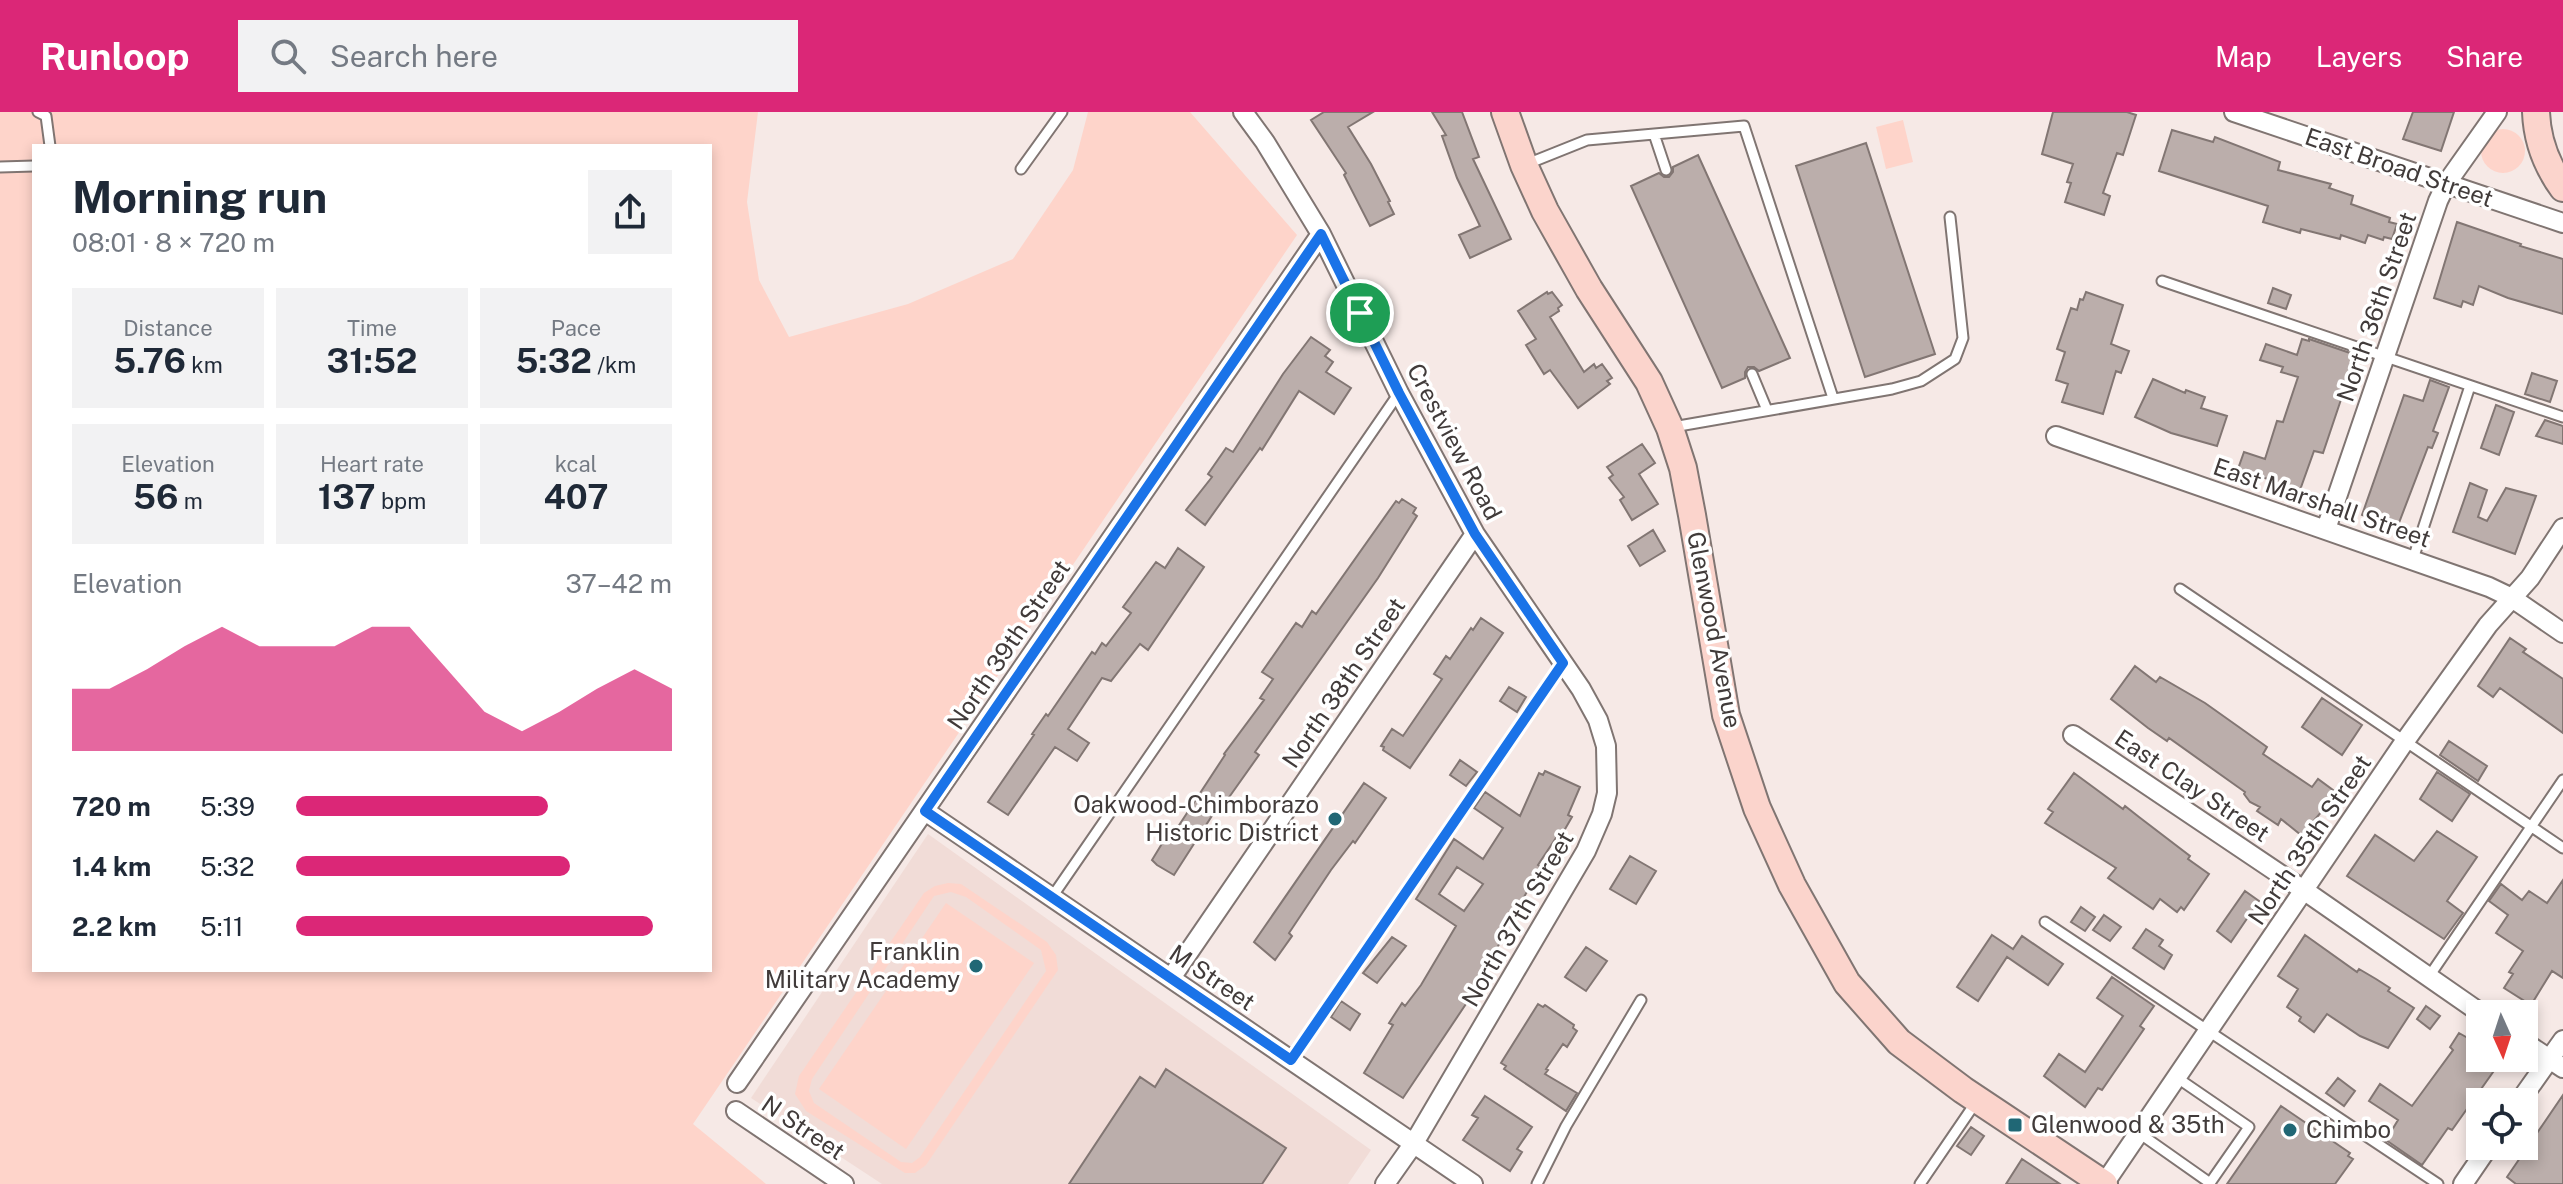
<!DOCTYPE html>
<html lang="en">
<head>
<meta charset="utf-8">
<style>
	:root { --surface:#fff; --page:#f2f2f3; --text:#1f2937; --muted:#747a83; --accent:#db2777 }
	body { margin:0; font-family:"Public Sans",sans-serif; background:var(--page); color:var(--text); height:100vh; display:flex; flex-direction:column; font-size:30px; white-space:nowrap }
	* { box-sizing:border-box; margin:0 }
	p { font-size:26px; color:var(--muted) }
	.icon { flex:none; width:44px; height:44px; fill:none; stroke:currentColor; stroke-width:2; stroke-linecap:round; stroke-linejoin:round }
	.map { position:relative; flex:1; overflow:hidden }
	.side { position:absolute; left:32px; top:32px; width:680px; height:828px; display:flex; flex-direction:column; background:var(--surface); border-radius:0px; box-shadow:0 4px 12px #0003 }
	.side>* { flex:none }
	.needle { width:52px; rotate:177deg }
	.buttons { position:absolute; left:2466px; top:888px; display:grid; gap:16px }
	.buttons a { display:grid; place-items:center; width:72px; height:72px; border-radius:0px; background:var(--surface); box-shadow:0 4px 12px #0003; font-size:40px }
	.pin { position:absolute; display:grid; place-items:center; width:68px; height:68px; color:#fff; margin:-34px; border:4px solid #fff; border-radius:50%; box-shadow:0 2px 8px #0007 }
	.round { display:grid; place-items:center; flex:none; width:84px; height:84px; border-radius:0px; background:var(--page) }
	.headline { display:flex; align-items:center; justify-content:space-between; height:136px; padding:0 40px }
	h1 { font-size:44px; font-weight:700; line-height:60px }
	.stats { display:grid; grid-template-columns:repeat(3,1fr); gap:12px; height:136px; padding:8px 40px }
	.stats div { display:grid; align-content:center; border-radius:0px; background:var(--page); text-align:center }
	.stats b { font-size:34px; font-weight:700 }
	.stats small { font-size:22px; font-weight:400 }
	.stats p { font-size:22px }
	.chart { height:224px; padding:16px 40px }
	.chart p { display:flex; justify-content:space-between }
	.chart svg { width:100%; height:144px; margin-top:8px; fill:var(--accent); opacity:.7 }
	ul { padding:0 40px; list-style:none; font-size:26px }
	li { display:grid; grid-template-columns:128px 96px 1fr; align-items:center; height:60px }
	li i { height:20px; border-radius:10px; background:var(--accent) }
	header { display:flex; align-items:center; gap:48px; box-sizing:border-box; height:112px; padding:0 40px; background:var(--accent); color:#fff }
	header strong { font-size:38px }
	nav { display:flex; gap:44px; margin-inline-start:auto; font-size:28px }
	.search { width:560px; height:72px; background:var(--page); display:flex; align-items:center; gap:20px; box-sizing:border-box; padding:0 28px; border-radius:0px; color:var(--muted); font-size:30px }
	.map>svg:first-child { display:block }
	.built { fill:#f1dcd7 }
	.green { fill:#fed4ca; fill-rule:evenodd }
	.building { fill:#bbaeab; stroke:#827673; stroke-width:2; fill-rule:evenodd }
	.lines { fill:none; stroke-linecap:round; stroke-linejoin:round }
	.lane-casing { stroke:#807572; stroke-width:13 }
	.street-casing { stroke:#807572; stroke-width:22 }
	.secondary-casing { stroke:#807572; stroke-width:30 }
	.lane { stroke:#fff; stroke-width:9 }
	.street { stroke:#fff; stroke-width:18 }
	.secondary { stroke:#fbd4cc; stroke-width:26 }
	.route-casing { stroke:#fff; stroke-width:16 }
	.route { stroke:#1a73e8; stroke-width:10 }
	.poi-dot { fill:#206775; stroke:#fff; stroke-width:3 }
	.labels { text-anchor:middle; stroke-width:7; stroke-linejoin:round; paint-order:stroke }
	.street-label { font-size:24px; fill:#413b3a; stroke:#fff }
	.poi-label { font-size:24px; fill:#413b3a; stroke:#fff; text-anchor:end }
</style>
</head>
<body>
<header>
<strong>Runloop</strong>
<div class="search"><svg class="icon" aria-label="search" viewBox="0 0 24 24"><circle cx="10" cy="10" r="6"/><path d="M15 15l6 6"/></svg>Search here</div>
<nav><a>Map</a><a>Layers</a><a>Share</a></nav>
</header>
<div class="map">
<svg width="2563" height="1072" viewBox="0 0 2563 1072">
	<rect width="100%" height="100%" fill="#f6e9e6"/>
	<path class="built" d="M928 722 1371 1038 1348 1072H882L751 986Z"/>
	<path class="green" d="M0 0H758L747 90 759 168 789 225 908 192 1013 147 1073 58 1088 0H1190L1297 123 693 1012 766 1072H0ZM34 34H710V858H34Z
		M1903 8 1913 50 1886 57 1876 15Z
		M2481 39a22 22 0 1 1 44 0a22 22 0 1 1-44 0Z
		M948 771 961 772 1047 830 1056 843 1058 858 926 1053 915 1061H905L806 999 795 982 799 964 924 781 935 774ZM951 780 966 785 1041 838 1046 859 920 1045 912 1051 901 1050 814 991 809 979 812 967 934 784Z
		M946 791 1034 851 906 1037 819 977Z"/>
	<path class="building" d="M1324 0H1373L1348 15 1371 52 1390 89 1388 90 1394 102 1370 114 1344 63 1346 61 1311 8Z
		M1432 0H1462L1479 45 1473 47 1511 127 1470 146 1459 123 1480 114 1457 66 1442 24 1446 23Z
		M2053 0H2127L2136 3 2123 43 2117 41 2103 81 2110 84 2104 103 2065 90 2071 71 2067 70 2073 52 2042 42Z
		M2413 0H2454L2441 39 2403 27Z
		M2172 18 2213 30 2215 25 2280 50 2278 58 2331 72 2329 76 2353 84 2351 92 2390 106 2389 110 2397 112 2392 127 2384 125 2383 128 2368 123 2365 131 2341 123 2340 127 2301 117 2300 121 2263 110 2268 94 2159 59Z
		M1866 31 1935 242 1865 265 1796 54Z
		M1698 43 1790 246 1759 259 1754 255H1748L1745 260V266L1722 276 1631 74 1659 61 1664 65H1669L1673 60V55Z
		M2457 110 2521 132 2520 134 2563 147V202L2508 186 2479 174 2473 193 2463 189 2461 195 2434 186Z
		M2273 176 2291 183 2286 197 2268 191Z
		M1547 180 1548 182 1552 180 1562 193 1558 196 1559 199 1550 205 1584 260 1594 252 1596 256 1602 252 1612 266 1607 269 1610 272 1578 296 1550 258 1544 262 1526 233 1536 227 1518 199Z
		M2086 180 2123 193 2111 232 2129 239 2121 261 2116 259 2103 302 2062 290 2068 272 2056 268 2065 240 2057 237 2071 196 2077 198 2080 187 2083 188Z
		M1311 225 1330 238 1325 244 1333 250 1326 260 1351 276 1334 302 1299 279 1262 338 1260 336 1205 413 1186 398 1212 365 1208 362 1226 336 1233 340 1283 262Z
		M2302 227 2309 229V227L2356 243 2323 341 2314 339 2300 378 2238 357 2244 340 2265 347 2277 309 2283 310 2298 265 2281 260 2283 255 2260 248 2266 232 2297 243Z
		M2532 261 2557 269 2550 290 2525 282Z
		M2153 267 2185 281 2186 278 2205 285 2201 296 2227 304 2217 334 2171 321 2135 305Z
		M2430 268 2449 275 2433 319 2438 321 2432 336 2428 335 2397 416 2362 403 2404 283 2423 289Z
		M2496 293 2514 300 2499 343 2481 336Z
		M2545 308 2563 314V332L2536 324Z
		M1642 332 1655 351 1639 362 1658 392 1632 408 1620 388 1624 385 1609 366 1613 363 1607 355Z
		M2470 371 2487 378 2478 405 2487 409 2506 376 2536 384 2515 442 2453 420Z
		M1402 387 1416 396 1413 401 1417 404 1378 466 1255 640 1259 643 1220 698 1217 696 1174 763 1157 753 1152 748 1166 725 1170 727 1225 643 1224 642 1264 588 1260 586 1273 567 1262 560 1296 511 1302 515 1312 499 1316 502 1396 389 1399 391Z
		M1653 418 1665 439 1640 454 1628 434Z
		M1178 436 1204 455 1148 538 1140 532 1111 569 1102 566 1068 617 1089 631 1077 649 1055 635 1008 703 988 690 1034 623 1032 622 1046 602 1048 604 1092 540 1095 542 1102 531 1106 534 1131 501 1123 495 1156 450 1165 456Z
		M1481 506 1503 521 1410 656 1383 638 1384 635 1381 634 1392 617 1403 624 1442 567 1434 562 1446 544 1450 547 1471 516 1473 518Z
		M2510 526 2526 537 2523 540 2563 567V621L2500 576 2493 585 2478 574Z
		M2135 554 2156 570 2160 565 2205 591 2267 635 2263 642 2312 675 2318 667 2333 678 2320 696 2323 698 2312 711 2310 710 2301 723 2281 707 2278 713 2257 699 2260 695 2250 690 2244 682 2245 680 2169 626 2167 629 2148 616 2111 587Z
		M1509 575 1526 585 1517 600 1500 589Z
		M2322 586 2362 613 2342 643 2302 615Z
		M2449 629 2487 654 2478 669 2440 643Z
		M1460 648 1477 660 1466 674 1450 663Z
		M1545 659 1580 675 1568 703 1572 705 1561 724 1558 723 1538 753 1541 755 1503 822 1505 823 1476 869 1480 871 1403 986 1364 961 1393 913 1389 911 1402 891 1405 894 1421 873 1456 814 1416 787 1454 727 1483 747 1503 716 1474 696 1485 680 1520 704 1539 661 1543 663ZM1457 755 1483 772 1464 799 1439 782Z
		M2437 660 2470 682 2452 709 2420 687Z
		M2074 661 2123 697 2125 694 2139 705 2190 744 2188 747 2209 762 2184 798 2181 795 2177 800 2160 787 2153 797 2108 766 2116 756 2045 711 2053 700 2048 697Z
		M1364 671 1386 686 1355 731 1353 729 1331 758 1289 821 1292 824 1275 848 1254 830Z
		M2437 719 2477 745 2447 789 2463 801 2444 827 2347 764 2375 723 2414 749Z
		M1630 744 1656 759 1636 792 1610 777Z
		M2563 768V866L2552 859 2531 893 2504 876 2513 862 2509 860 2523 839 2496 821 2508 803 2489 789 2501 772 2522 788 2529 779 2547 791Z
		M2245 779 2259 789 2231 830 2217 819Z
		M2081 795 2095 805 2085 819 2071 810Z
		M2104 803 2121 815 2110 829 2093 818Z
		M2146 817 2163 828 2159 834 2172 843 2164 857 2133 836Z
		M1992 823 2013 837 2022 824 2063 852 2048 873 2007 845 1978 889 1957 875Z
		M2305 823 2357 860 2359 857 2376 867 2390 876 2388 879 2414 896 2388 936 2360 924 2327 902 2314 920 2299 909 2301 905 2287 895 2298 877 2278 864Z
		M1392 825 1406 834 1377 871 1363 861Z
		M1586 835 1607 849 1586 879 1565 865Z
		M2112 865 2154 894 2140 914 2144 917 2102 978 2098 976 2085 995 2044 964 2059 942 2085 960 2123 904 2097 886Z
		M1341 889 1360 902 1350 918 1331 905Z
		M1538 892 1543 895 1545 893 1574 913 1573 916 1577 919 1567 935 1563 932 1546 957 1548 958 1545 962 1577 981 1566 999 1504 957 1506 954 1501 951Z
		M2426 894 2440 904 2430 917 2417 907Z
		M2459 921 2480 933V946H2503L2452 1018 2448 1016 2422 1053 2386 1028 2398 1008 2369 989 2380 972 2412 994 2453 938 2450 935Z
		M1166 957 1286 1036 1262 1072H1069L1140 965 1155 975Z
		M2338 966 2355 979 2344 994 2326 981Z
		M2563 983V1072H2516L2507 1065Z
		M1485 984 1532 1015 1517 1037 1522 1040 1510 1059 1463 1028 1478 1006 1472 1003Z
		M2281 994 2350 1041 2348 1044 2353 1047 2335 1072H2227Z
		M1971 1015 1984 1024 1971 1043 1957 1034Z
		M2022 1047 2060 1072H2006Z"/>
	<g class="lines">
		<defs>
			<path id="lane" d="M38 0 46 4 50 34
				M1654 22 1666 58
				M1527 52 1587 28 1744 14 1833 286
				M0 55 34 54
				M1021 57 1062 0
				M2162 169 2563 305
				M1752 262 1767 298
				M1673 315 1892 277 1921 269 1955 247 1963 226 1950 105
				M2413 447 2470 274
				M2180 477 2563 736
				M1052 785 1399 281
				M2045 810 2438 1072
				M2428 866 2563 668
				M1291 948 1563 551
				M2139 1021 2210 1071 2249 1015 2176 965
				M1537 1072 1566 1014 1641 888
				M1920 1072 1976 990"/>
			<path id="street" d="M1243 0 1265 30 1321 122 1399 281 1475 422 1581 577 1598 608 1606 634 1607 681 1602 702 1586 739 1414 1031 1385 1072
				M2234 0 2563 111
				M2056 324 2489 475 2512 486 2563 521
				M2326 417 2438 89 2446 72 2497 0
				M2073 623 2305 779 2482 902
				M925 699 1473 1072
				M1171 866 1475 422
				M2524 930 2563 956
				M737 971 1321 122
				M2519 990 2563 928
				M736 999 844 1072
				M2104 1072 2405 629 2488 513 2530 466 2563 416
				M2463 1072 2489 1034"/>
			<path id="secondary" d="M1505 0 1524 53 1545 99 1589 177 1649 270 1670 316 1683 356 1692 403 1726 603 1757 696 1792 773 1847 871 1899 930 1963 978 2104 1072
				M2536 0C2537 28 2547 54 2563 76"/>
		</defs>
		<use href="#lane" class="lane-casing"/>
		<use href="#street" class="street-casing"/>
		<use href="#secondary" class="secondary-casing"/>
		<use href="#lane" class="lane"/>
		<use href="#street" class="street"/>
		<use href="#secondary" class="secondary"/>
	</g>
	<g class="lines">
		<defs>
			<path id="route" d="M1321 122 1399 281 1475 422 1563 551 1291 948 925 699Z"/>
		</defs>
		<use href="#route" class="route-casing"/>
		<use href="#route" class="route"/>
	</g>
	<g class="poi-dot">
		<circle cx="1335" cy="707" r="8"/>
		<circle cx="976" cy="854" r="8"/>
		<rect x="2007" y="1005" width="16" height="16" rx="4"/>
		<circle cx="2290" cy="1018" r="8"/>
	</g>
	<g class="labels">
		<g class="street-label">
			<text transform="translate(2399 56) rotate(19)" y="8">East Broad Street</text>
			<text transform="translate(2377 195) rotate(-71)" y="8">North 36th Street</text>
			<text transform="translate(1454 330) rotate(62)" y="8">Crestview Road</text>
			<text transform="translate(2322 391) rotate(19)" y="8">East Marshall Street</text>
			<text transform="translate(1714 518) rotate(79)" y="8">Glenwood Avenue</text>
			<text transform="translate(1009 533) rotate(-56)" y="8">North 39th Street</text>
			<text transform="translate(1344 571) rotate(-56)" y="8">North 38th Street</text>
			<text transform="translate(2192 674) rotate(34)" y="8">East Clay Street</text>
			<text transform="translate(2310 728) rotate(-56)" y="8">North 35th Street</text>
			<text transform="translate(1518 807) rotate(-60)" y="8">North 37th Street</text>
			<text transform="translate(1212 866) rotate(34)" y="8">M Street</text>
			<text transform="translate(803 1016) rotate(34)" y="8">N Street</text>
		</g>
		<g class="poi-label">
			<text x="1319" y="701">Oakwood-Chimborazo<tspan x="1319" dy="28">Historic District</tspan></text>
			<text x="960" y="848">Franklin<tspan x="960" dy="28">Military Academy</tspan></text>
			<text x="2031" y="1021" text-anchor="start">Glenwood &amp; 35th</text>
			<text x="2306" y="1026" text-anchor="start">Chimbo</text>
		</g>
	</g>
</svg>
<div class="buttons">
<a><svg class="needle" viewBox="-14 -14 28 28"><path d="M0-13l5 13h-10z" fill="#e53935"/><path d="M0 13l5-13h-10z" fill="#747a83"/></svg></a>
<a><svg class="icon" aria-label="locate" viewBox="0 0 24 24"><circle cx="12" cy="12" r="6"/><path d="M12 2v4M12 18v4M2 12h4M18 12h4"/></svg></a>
</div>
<div class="pin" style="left:1360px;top:201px;background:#1e9e55"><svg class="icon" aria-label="arrive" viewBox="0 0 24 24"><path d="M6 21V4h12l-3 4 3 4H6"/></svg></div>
<section class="side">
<div class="headline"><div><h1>Morning run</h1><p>08:01 · 8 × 720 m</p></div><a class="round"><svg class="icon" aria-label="share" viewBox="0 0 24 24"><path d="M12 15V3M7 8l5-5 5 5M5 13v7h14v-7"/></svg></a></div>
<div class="stats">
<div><p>Distance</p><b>5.76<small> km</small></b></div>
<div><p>Time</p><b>31:52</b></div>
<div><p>Pace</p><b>5:32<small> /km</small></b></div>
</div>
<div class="stats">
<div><p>Elevation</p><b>56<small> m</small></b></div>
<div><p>Heart rate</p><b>137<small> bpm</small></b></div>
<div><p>kcal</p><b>407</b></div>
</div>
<div class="chart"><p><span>Elevation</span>37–42 m</p>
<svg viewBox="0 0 160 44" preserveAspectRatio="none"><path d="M0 44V25L10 25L20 19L30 12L40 6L50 12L60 12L70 12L80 6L90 6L100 19L110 32L120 38L130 32L140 25L150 19L160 25V44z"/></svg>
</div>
<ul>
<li><b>720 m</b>5:39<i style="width:67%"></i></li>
<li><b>1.4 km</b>5:32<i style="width:73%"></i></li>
<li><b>2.2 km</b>5:11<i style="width:95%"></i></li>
</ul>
</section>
</div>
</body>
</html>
